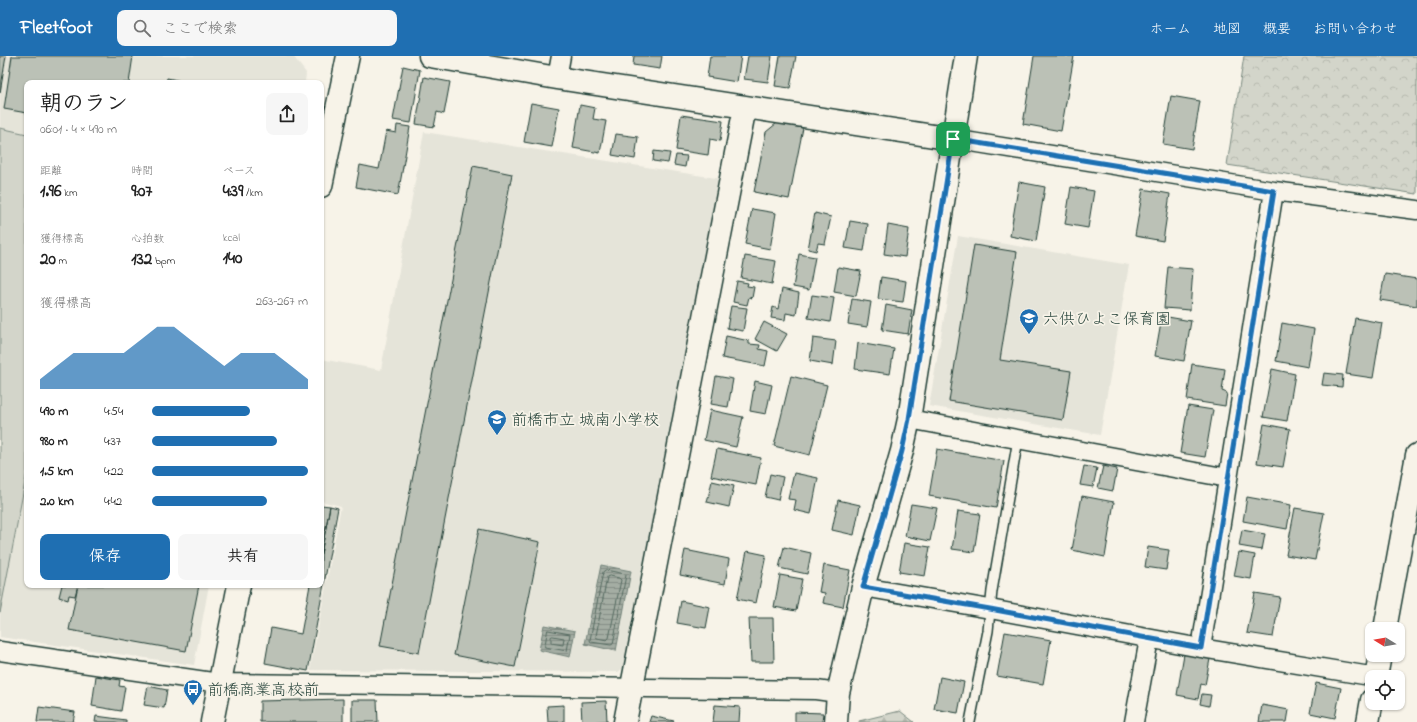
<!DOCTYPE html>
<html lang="ja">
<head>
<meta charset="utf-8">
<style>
	:root { --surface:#fff; --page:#f6f6f6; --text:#222; --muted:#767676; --accent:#1f6fb2 }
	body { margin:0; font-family:"Indie Flower","Klee One",sans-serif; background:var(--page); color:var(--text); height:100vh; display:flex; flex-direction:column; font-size:15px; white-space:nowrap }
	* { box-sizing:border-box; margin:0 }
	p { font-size:13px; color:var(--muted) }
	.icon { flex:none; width:22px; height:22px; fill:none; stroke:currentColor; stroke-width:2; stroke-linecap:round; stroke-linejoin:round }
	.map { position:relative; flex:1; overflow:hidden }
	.panel { position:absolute; left:24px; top:24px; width:300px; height:508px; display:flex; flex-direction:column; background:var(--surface); border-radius:8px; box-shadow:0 1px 3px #0004 }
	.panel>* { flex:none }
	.needle { width:26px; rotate:281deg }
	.tools { position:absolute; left:1365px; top:566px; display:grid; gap:8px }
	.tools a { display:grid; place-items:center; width:40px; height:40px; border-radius:8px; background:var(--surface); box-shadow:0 1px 3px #0004; font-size:20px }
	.pin { position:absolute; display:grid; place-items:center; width:34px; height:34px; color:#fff; margin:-17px; border-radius:8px; box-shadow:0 2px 6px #0006 }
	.round { display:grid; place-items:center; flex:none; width:42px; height:42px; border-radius:8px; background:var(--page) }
	.overview { display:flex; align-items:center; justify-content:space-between; height:68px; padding:0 16px }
	h1 { font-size:22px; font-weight:700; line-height:30px }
	.figures { display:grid; grid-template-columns:repeat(3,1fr); gap:6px; height:68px; padding:4px 16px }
	.figures div { display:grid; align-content:center }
	.figures b { font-size:17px; font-weight:700 }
	.figures small { font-size:11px; font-weight:400 }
	.figures p { font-size:11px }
	.chart { height:112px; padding:8px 16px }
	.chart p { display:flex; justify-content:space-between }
	.chart svg { width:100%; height:72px; margin-top:4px; fill:var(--accent); opacity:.7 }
	.action { display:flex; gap:8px; margin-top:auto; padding:8px 16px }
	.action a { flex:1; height:46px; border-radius:8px; background:var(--accent); color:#fff; font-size:16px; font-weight:700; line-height:46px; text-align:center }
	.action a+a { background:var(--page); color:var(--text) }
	ul { padding:0 16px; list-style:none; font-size:13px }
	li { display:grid; grid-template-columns:64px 48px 1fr; align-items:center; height:30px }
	li i { height:10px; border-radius:5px; background:var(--accent) }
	header { display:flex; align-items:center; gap:24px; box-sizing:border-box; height:56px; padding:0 20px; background:var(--accent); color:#fff }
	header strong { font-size:19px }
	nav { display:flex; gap:22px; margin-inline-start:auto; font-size:14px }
	.search { width:280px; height:36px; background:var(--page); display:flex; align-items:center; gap:10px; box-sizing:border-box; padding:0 14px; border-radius:8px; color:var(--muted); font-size:15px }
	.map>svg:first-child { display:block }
	.built { fill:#e5e4d9 }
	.forest { fill:url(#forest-firs); stroke:#79897f }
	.park { fill:url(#park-crowns); stroke:#79897f }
	.garden { fill:#d3d5ca; stroke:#79897f }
	.water { fill:url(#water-rules); stroke:#6f8077 }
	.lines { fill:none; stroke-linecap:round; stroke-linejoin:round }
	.shore { stroke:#546a60; stroke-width:1 }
	.building { fill:#bbc1b6; stroke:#1f3d34 }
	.service-casing { stroke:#1f3d34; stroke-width:12 }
	.minor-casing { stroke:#1f3d34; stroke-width:21 }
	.tertiary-casing { stroke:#1f3d34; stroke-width:25 }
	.service { stroke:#f7f3e8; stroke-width:9 }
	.minor { stroke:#f7f3e8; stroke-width:18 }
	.tertiary { stroke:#f7f3e8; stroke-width:22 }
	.route-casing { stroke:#fff; stroke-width:8 }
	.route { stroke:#1f6fb2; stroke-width:5 }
	.labels { text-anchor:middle; stroke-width:3.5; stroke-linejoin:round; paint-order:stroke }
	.poi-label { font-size:16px; fill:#1f3d34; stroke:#f7f3e8; text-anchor:start }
</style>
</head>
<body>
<header>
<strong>Fleetfoot</strong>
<div class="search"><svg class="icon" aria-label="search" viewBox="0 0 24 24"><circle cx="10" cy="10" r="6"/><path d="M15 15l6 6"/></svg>ここで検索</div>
<nav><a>ホーム</a><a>地図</a><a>概要</a><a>お問い合わせ</a></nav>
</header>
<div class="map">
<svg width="1417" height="666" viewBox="0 0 1417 666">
	<defs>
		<pattern id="forest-firs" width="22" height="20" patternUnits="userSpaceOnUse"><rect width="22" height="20" fill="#d3d5ca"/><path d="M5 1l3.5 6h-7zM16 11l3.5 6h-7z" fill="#b5b8ae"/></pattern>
		<pattern id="park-crowns" width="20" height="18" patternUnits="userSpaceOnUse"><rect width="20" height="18" fill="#d3d5ca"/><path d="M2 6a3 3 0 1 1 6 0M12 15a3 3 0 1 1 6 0" fill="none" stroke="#b5b8ae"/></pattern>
		<pattern id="water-rules" width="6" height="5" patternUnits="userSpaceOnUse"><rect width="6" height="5" fill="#a4ada3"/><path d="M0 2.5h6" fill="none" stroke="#858e86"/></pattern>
	</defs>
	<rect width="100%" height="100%" fill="#f7f3e8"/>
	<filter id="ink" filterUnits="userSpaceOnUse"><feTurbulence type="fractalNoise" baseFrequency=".025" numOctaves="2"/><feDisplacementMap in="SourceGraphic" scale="8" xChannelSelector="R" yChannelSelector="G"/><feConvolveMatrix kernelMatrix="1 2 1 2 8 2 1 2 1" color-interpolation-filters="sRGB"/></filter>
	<g filter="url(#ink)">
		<path class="built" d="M0 0H293L306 17 305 27H27V529H209L194 609 0 581Z
			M424 76 722 123 627 609 618 616 310 614 341 450 321 445V303L381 314Z
			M958 180 1129 209 1100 379 929 350Z"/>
		<path class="forest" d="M900 655 914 666H859V665Z"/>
		<path class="park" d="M1244 0H1417V138L1227 109Z"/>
		<path class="garden" d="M0 72 27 78V416L0 557Z"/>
		<path class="water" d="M601 509 631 515 616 595 585 588Z
			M544 569 575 575 570 601 539 594Z"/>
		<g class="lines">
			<path class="shore" d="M606 514 625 518 626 519 613 588 611 589 591 586 590 584 603 516Z
				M610 520 619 522 621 524 609 582 607 584 597 582 596 580 607 521Z
				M548 574 570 578 567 595 545 591Z
				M553 580 564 582 563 589 551 587V581Z"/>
		</g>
		<path class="building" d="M0 0H6L0 37Z
			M12 0H133L129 27H27V57L4 53Z
			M634 0H662L660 13 633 9Z
			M710 0H741L737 26 707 21Z
			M748 0H772L768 26 744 23Z
			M780 0H796L790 32 775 30Z
			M1034 0H1074L1061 75 1023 68Z
			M403 10 420 14 411 67 393 64Z
			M424 21 450 26 444 58 437 56 434 71 416 68Z
			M167 22 192 27H166Z
			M1171 40 1200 45 1192 93 1163 88Z
			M531 47 559 52 552 91 524 86Z
			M580 49 595 52 593 63 606 65 600 97 573 92Z
			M681 59 723 65 720 85 710 83 708 99 676 94Z
			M777 67 803 72 789 143 754 136 766 76Z
			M397 69 410 71 398 139 356 131 360 109 379 113 386 75 396 77Z
			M616 78 638 81 635 103 612 99Z
			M654 95 670 97 668 107 653 105Z
			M676 99 687 100 685 111 674 109Z
			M473 110 512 118 419 597 380 590Z
			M1019 126 1045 131 1036 185 1010 180Z
			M1071 131 1094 135 1088 172 1065 168Z
			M1143 133 1170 138 1163 185 1135 180Z
			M752 153 776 157 770 193 745 188Z
			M815 157 831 161 825 188 818 187 816 195 808 193Z
			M850 165 868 168 864 195 845 192Z
			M888 169 909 173 905 201 884 198Z
			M974 189 1017 196 1000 304 1071 315 1063 364 949 345Z
			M799 198 815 201 809 234 793 231Z
			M745 200 776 205 772 228 741 222Z
			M838 211 861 215 856 240 834 236Z
			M1168 211 1193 213 1190 254 1164 252Z
			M1385 218 1417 223V250L1380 244Z
			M881 221 906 225 903 246 878 243Z
			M737 225 748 227 747 230 754 231 752 242 749 241 747 249 733 246Z
			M782 233 799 237 796 259 786 257 785 264 771 262 773 251 778 253Z
			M812 239 834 242 830 266 808 262Z
			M852 243 871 246 867 271 848 268Z
			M886 249 912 254 908 278 882 274Z
			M731 250 747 252 743 275 727 272Z
			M1162 260 1191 265 1184 305 1155 300Z
			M1355 262 1382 267 1373 322 1346 318Z
			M764 266 787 278 777 295 755 283Z
			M1282 267 1314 273 1308 311 1276 305Z
			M726 280 749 285V288L760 289 759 293 768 295 765 310 722 302Z
			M813 282 836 285 833 309 810 305Z
			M858 287 894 293 890 318 855 313Z
			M1192 308 1225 313 1222 335 1227 337 1225 350 1187 344Z
			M1272 313 1295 318 1287 365 1263 361Z
			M1324 317 1343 319 1342 331 1322 329Z
			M716 320 733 323 728 351 711 348Z
			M791 320 827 329 810 399 774 390Z
			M755 325 772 329 766 358 750 355Z
			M1188 350 1213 354 1205 401 1180 397Z
			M710 354 743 361 736 391 704 384Z
			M1264 368 1290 373 1283 411 1257 407Z
			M717 393 761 402 756 429 711 420Z
			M937 393 1004 405 996 452 929 440Z
			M1084 410 1097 412 1093 431 1080 429Z
			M1103 410 1117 413 1113 435 1098 432Z
			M794 417 818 422 811 458 794 454 796 444 788 443Z
			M770 418 783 421 778 444 765 441Z
			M712 425 734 430 729 451 707 446Z
			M1082 440 1114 446 1105 501 1072 494Z
			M1247 441 1291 449 1287 473 1243 465Z
			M838 444 860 449 854 479 832 474Z
			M911 448 937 452 930 485 905 480Z
			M321 449 330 450 321 498Z
			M330 450 338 452 308 615 265 607 271 572 301 578 310 529H321V498Z
			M1295 452 1324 457 1315 504 1286 499Z
			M958 455 980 458 974 496 952 493Z
			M479 473 540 486 515 611 454 599Z
			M1242 474 1265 478 1262 494 1239 490Z
			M904 487 930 491 925 520 899 516Z
			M784 491 811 497 807 518 779 512Z
			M1148 491 1169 494 1166 514 1145 511Z
			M685 494 729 503 725 528 680 519Z
			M747 495 766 499 756 547 737 543Z
			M1239 496 1255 499 1251 523 1234 520Z
			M824 509 850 514 843 551 823 547 825 537 819 536Z
			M780 519 802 523 796 555 774 551Z
			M62 529H78L75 540 69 539 68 544 59 541Z
			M78 529H199L186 595 69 574Z
			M1255 537 1280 541 1273 581 1247 577Z
			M681 545 710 551 706 572 677 567Z
			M749 562H773L774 606H751Z
			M1005 576 1051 584 1043 628 997 620Z
			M1184 598 1210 603 1205 629 1201 628 1198 643 1177 639Z
			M96 620 120 624 119 630 125 631 121 655 92 650Z
			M940 621 964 626 958 657 934 653Z
			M1316 627 1341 632 1335 662 1310 657Z
			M148 630 167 634 164 652 144 649Z
			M1202 638 1211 639 1209 650 1200 648Z
			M343 643V666H260V645Z
			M352 644H377L378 666H352Z
			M606 645 607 665 582 666 581 646Z
			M564 649V666H548L547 650Z
			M715 649 740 651 739 666H713Z
			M1262 649 1289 654 1287 666H1259Z
			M39 651 75 656 73 666H37Z
			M795 656 823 657 822 666H795Z
			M96 660 126 664V666H95Z
			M651 660 674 665V666H649Z"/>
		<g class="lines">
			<defs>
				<path id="service" d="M970 666 988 575 992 535 1018 383"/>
				<path id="minor" d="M557 22 561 0
					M953 83 1274 135 1417 154
					M909 363 1228 422
					M863 531 990 553 1201 592 1376 621
					M1201 592 1274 135
					M0 595 219 627 816 634 838 637
					M1134 666 1149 583"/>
				<path id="tertiary" d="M430 0 557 22 953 83
					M321 130 348 0
					M1385 573 1417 399
					M1376 621 1380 599
					M212 666 239 529
					M625 666 745 51
					M836 666 838 637 863 531 902 395 909 363 966 0
					M1368 666 1372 644"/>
			</defs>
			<use href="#service" class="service-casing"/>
			<use href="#minor" class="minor-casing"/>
			<use href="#tertiary" class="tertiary-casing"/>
			<use href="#service" class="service"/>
			<use href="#minor" class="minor"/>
			<use href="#tertiary" class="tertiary"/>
		</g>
	</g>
	<g class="lines" filter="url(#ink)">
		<defs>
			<path id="route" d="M953 83 1274 135 1201 592 990 553 863 531 902 395 909 363Z"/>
		</defs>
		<use href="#route" class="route-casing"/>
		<use href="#route" class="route"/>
	</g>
	<defs>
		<symbol id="school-pin" viewBox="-11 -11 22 30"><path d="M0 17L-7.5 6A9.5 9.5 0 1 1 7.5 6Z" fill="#1f6fb2" stroke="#f7f3e8"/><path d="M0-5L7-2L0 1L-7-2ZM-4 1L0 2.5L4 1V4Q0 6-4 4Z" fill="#fff"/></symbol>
		<symbol id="bus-pin" viewBox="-11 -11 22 30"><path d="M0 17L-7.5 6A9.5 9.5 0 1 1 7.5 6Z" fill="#1f6fb2" stroke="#f7f3e8"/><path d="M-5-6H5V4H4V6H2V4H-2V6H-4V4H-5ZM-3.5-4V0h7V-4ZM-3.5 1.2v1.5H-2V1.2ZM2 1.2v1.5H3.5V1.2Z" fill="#fff"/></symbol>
	</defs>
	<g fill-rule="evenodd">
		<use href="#school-pin" x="1018" y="251" width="22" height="30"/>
		<use href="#school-pin" x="486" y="352" width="22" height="30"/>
		<use href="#bus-pin" x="182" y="622" width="22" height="30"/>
	</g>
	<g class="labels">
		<g class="poi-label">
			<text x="1043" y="268">六供ひよこ保育園</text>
			<text x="511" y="369">前橋市立 城南小学校</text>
			<text x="207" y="639">前橋商業高校前</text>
		</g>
	</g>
</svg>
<div class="tools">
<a><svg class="needle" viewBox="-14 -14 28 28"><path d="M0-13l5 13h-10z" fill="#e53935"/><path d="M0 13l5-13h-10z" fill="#767676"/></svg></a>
<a><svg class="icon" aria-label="locate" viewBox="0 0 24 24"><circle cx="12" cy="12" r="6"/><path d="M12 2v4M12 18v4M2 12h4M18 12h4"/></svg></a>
</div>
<div class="pin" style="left:953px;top:83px;background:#1e9e55"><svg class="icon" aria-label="arrive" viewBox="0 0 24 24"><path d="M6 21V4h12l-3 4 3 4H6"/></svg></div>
<section class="panel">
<div class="overview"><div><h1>朝のラン</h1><p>06:01 · 4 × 490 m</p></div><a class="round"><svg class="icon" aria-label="share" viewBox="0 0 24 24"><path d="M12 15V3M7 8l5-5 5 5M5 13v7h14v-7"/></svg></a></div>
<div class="figures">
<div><p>距離</p><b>1.96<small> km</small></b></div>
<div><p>時間</p><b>9:07</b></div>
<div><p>ペース</p><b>4:39<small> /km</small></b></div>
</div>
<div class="figures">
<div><p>獲得標高</p><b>20<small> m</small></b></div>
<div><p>心拍数</p><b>132<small> bpm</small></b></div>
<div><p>kcal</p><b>140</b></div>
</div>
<div class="chart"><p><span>獲得標高</span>263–267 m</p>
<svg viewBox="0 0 160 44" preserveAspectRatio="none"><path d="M0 44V38L10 30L20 22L30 22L40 22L50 22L60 14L70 6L80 6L90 14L100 22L110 30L120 22L130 22L140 22L150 30L160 38V44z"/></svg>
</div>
<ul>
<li><b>490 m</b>4:54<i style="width:63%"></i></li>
<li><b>980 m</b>4:37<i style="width:80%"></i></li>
<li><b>1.5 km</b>4:22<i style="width:100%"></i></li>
<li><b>2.0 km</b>4:42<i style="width:74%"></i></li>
</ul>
<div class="action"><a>保存</a><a>共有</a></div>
</section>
</div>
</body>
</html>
